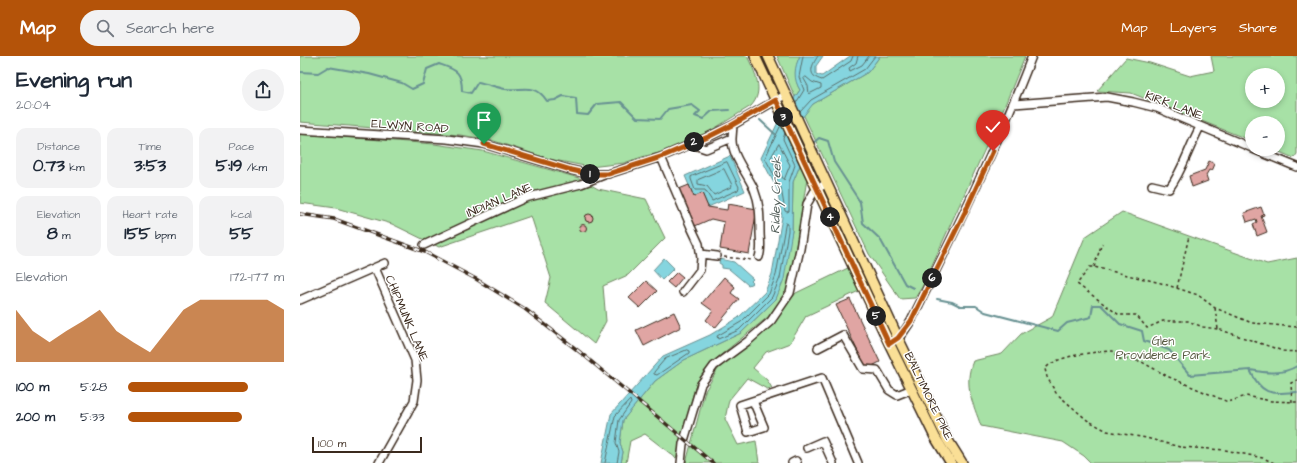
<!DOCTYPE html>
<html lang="en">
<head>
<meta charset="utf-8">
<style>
	:root { --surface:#fff; --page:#f2f2f3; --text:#1f2937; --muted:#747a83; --accent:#b45309 }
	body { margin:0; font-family:"Architects Daughter",sans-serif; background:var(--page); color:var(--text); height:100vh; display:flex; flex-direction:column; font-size:15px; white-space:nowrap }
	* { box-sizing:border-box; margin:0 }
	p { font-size:13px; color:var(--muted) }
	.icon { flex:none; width:22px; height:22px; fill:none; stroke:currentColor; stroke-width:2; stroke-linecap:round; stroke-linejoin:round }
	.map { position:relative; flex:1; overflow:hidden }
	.side { display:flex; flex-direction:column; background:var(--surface); width:300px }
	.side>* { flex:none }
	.tools { position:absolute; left:945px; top:12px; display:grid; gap:8px }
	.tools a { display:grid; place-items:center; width:40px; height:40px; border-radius:50%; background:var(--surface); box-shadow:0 2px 6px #0003; font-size:20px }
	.scale { position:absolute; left:12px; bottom:10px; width:110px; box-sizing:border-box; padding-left:4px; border:2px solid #3b2a1e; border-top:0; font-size:11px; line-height:14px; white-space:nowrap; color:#3b2a1e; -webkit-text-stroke:3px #fff; paint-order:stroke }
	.pin { position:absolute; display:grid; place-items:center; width:34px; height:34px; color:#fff; margin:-41px -17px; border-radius:50% 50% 50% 0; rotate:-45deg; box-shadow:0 0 4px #0007 }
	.pin .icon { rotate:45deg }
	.km { position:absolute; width:20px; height:20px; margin:-10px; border-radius:50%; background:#222; color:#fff; font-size:11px; line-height:20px; text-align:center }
	.round { display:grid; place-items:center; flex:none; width:42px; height:42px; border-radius:21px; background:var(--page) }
	.headline { display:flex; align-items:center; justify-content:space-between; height:68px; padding:0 16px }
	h1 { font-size:22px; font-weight:800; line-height:30px }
	.metrics { display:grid; grid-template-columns:repeat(3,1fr); gap:6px; height:68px; padding:4px 16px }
	.metrics div { display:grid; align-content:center; border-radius:10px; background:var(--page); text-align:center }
	.metrics b { font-size:17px; font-weight:800 }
	.metrics small { font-size:11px; font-weight:400 }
	.metrics p { font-size:11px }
	.chart { height:112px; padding:8px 16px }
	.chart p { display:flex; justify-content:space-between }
	.chart svg { width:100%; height:72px; margin-top:4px; fill:var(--accent); opacity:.7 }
	ul { padding:0 16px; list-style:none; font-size:13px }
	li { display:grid; grid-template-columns:64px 48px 1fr; align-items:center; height:30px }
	li i { height:10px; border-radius:5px; background:var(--accent) }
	header { display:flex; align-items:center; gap:24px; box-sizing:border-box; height:56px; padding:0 20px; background:var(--accent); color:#fff }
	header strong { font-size:19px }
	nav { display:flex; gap:22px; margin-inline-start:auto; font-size:14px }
	.search { width:280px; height:36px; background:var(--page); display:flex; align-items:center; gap:10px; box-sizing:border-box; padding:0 14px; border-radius:22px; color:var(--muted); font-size:15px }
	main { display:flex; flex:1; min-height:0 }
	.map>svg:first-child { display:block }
	.green { fill:#a7e1a6; stroke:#718662; fill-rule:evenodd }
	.water { fill:#85d5df; stroke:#679192 }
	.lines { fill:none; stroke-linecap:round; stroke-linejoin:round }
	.shore { stroke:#596e6b; stroke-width:1 }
	.stream { stroke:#679192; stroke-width:2 }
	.building { fill:#e0a5a3; stroke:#3b2a1e }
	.minor-casing { stroke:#3b2a1e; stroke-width:10 }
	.major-casing { stroke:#3b2a1e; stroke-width:12 }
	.path { stroke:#3b2a1e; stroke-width:1.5; stroke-dasharray:3 3; stroke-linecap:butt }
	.minor { stroke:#fff; stroke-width:7 }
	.major { stroke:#fadf96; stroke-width:9 }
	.rail-casing { stroke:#3b2a1e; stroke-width:3.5 }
	.rail { stroke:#fff; stroke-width:2; stroke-dasharray:6; stroke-linecap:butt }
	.route-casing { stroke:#fff; stroke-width:8 }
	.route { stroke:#b45309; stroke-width:5 }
	.labels { text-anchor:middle; stroke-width:3; stroke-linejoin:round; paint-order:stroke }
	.street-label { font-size:12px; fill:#3b2a1e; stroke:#fff }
	.park-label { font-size:12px; fill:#565840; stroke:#fff }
	.water-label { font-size:13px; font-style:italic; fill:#515d58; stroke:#fff }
</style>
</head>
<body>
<header>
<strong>Map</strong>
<div class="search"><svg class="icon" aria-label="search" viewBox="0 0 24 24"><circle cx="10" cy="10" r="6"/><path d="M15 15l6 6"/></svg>Search here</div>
<nav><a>Map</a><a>Layers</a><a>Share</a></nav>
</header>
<main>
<section class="side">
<div class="headline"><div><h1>Evening run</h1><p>20:04</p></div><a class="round"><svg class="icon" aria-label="share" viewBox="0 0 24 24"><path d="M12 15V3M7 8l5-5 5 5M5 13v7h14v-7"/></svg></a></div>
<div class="metrics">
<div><p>Distance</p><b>0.73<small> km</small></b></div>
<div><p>Time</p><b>3:53</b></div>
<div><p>Pace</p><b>5:19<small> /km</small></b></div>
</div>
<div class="metrics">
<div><p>Elevation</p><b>8<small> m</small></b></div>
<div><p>Heart rate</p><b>155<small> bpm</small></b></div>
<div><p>kcal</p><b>55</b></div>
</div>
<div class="chart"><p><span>Elevation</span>172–177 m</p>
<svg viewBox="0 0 160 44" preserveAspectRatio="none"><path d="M0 44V12L10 25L20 32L30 25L40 19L50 12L60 25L70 32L80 38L90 25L100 12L110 6L120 6L130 6L140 6L150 6L160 12V44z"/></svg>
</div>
<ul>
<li><b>100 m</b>5:28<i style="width:77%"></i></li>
<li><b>200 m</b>5:33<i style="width:73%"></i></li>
</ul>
</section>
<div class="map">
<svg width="997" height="407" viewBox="0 0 997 407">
	<rect width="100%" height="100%" fill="#fff"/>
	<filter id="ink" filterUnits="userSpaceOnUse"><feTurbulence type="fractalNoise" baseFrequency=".025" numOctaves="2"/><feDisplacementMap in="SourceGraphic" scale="8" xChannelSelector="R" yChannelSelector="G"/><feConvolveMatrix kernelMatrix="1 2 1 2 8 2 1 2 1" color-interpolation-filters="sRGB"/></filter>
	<g filter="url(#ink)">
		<path class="green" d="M0 0H447C455 16 465 35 451 50L407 77 360 97 345 100 324 107 290 111 249 103 191 84 160 79 0 66Z
			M477 0H500C495 9 494 25 500 34L495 41Z
			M580 0H725L705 49 622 231 615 242 600 243 569 198 503 58 513 48 568 16Z
			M911 0H997V98L994 102 972 93H978V67H952V85L831 37 797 35 826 2 850 7 890 20 914 15ZM952 19H978V45H952Z
			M0 78 134 88 183 95 279 122 298 133 346 143 365 182 328 219 303 230 306 265 294 288 245 247 251 222 231 160 139 191 92 168 36 152 0 147Z
			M500 109 507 123 492 215 488 234 468 261 417 302 404 316 395 332 376 402 345 378 330 385 326 407H321L323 396 320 387 323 364 355 325 384 304 441 277 476 243 492 175 493 126Z
			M822 156 967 208 997 202V407H791L784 400 763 386 681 370C673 347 663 329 673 305L702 298 721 278 752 261 785 181Z
			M550 211 561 234 506 260 490 287 466 296 453 312 467 324 472 332 467 333 447 322 429 344 425 363 438 389 456 385 459 407H386L405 335 418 313 473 266 496 237Z"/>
		<path class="water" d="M500 0H523L516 10V18L522 20 550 0H580L568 16 513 48 487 81 500 109 493 126 492 175 484 223 476 243 441 277 384 304 355 325 323 364 320 387 323 396 321 407H301L311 358 363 300 410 279 438 262 465 236 472 218 482 161 477 133 461 102 479 64 500 34C493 23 494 11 500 0Z
			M430 100 445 135 408 151 402 137 394 141 385 120Z
			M364 202 374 212 362 224 353 214Z
			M420 203 434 206 453 223 451 225 453 227 448 229 429 213 422 212V209L419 207Z"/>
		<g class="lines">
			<path class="shore" d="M518 0C511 10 507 20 522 24L551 5 553 0
				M558 0 556 7 549 12 550 15 562 9 569 0
				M506 21 512 26 521 29V32L509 38 508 30 504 23Z
				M496 47 504 34 499 21 503 0
				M500 56 511 44 565 13 575 0
				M481 69 465 102 481 132 485 155 487 156 489 155V126L495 109 483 83 485 77
				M479 88 490 109 484 124 471 102Z
				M427 106 439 131 438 134 412 145 405 134H395L391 123V121Z
				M424 113 432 129 431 131 414 139 407 130 398 128V124Z
				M486 167 488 168V175L480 222 472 241 439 274 418 283 417 280 441 266 469 238 476 219Z
				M387 294 389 295V297L357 319 354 318V316L365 303Z
				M305 407 315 360 330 344 331 347 319 364 316 387 319 396 317 407"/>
			<path class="stream" d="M0 16 18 17 28 11 69 18 102 27 112 33 123 28 127 13 139 8C156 14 162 15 162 35L171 37 178 26C187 28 196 31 205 33 223 35 235 26 247 45L255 44 263 40 276 42 277 58 288 59 297 48 321 46 337 62 360 63 368 53 392 49 400 55 395 60 403 63 412 55 429 54
				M460 64 475 78
				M512 88 519 82 528 85 534 106 560 146 563 167 580 183 605 228 613 232
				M637 243 652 246 660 250H676L685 256 758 275 767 267 791 261 793 249H801L820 268 842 275 844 285 869 294 890 319 950 314C962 340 971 338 997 336
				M950 314C966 317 982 319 997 310"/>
		</g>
		<path class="building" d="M909 105 915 108 912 115 909 114 906 119 908 125 892 131 889 120 905 114Z
			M389 129 394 141 402 137 408 151 427 154 428 148 457 153 449 198 420 193 424 166 411 163 395 170 379 133Z
			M961 151 964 159 961 160 967 176 957 180 953 168 957 166 956 163 947 166 944 157Z
			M285 162a4 4 0 1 1 8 0a4 4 0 1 1-8 0Z
			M279.5 172a3.5 3.5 0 1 1 7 0a3.5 3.5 0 1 1-7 0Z
			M377 216 383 221 374 232 367 226Z
			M424 221 435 231 431 237 439 243 415 272 406 264 413 255 402 247Z
			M346 225 357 235 340 252 329 242Z
			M550 243 580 306 566 313 536 249Z
			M374 256 381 271 344 290 336 274Z"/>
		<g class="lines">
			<defs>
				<path id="minor" d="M714 48 807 41 833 46 857 52 952 92
					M0 74 147 83 184 88 271 114 289 118H308L361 101 408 81 433 69 485 39
					M432 82C431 99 447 117 454 133 460 148 460 160 460 176 460 184 462 193 459 201
					M391 88 406 93 432 82 433 69
					M953 93 997 111
					M361 101 391 171 399 188 401 202 400 214 383 236
					M852 129 869 133C883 114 889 91 900 71
					M124 189 225 142 281 128 304 119
					M401 198 417 200
					M75 212 115 304 117 324 114 345 79 407
					M0 244 85 207
					M595 284 603 277 611 265C654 178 697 91 732 0
					M518 292 543 279 563 313 577 314 589 334 597 339 612 333
					M453 345 464 371 448 376 440 349 522 322 558 407
					M507 392 523 385 533 407
					M381 407 383 388 401 328 414 310 448 285 471 265 490 237 500 193 507 148 514 136 526 127
					M492 407 496 405 497 407"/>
				<path id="major" d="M455 0 589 287 635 381 651 407
					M468 0 598 282 647 383 662 407"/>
			</defs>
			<use href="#minor" class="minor-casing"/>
			<use href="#major" class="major-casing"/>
			<path class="path" d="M424 201 452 204
				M794 211 802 187
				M877 232 889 180
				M915 252 918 273
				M997 271 952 267 915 252 898 239 861 227 794 211H790L777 228 819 259H836L847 272 863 265H888L903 271 918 273 983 295 997 296
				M992 346 991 327 997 324
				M974 407 963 402 925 394 880 391 846 382 807 375 787 364 756 337 747 321 745 313C756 299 795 296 812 295L820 303 840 305 869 321 928 346 946 340 971 345 997 346"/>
			<use href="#minor" class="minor"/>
			<use href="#major" class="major"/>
			<defs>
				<path id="rail" d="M0 158 34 163 125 196 176 223 225 253 281 297 413 407"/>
			</defs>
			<use href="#rail" class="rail-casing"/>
			<use href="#rail" class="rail"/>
		</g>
	</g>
	<g class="lines" filter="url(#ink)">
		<defs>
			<path id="route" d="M184 88 271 114 289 118H308L361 101 408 81 432 69 476 44 589 288 598 282 611 265 665 156 693 95"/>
		</defs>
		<use href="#route" class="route-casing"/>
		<use href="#route" class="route"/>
	</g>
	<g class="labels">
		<g class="street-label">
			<text transform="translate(874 49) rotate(21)" y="4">KIRK LANE</text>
			<text transform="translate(110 70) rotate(4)" y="4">ELWYN ROAD</text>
			<text transform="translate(199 144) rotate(-23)" y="4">INDIAN LANE</text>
			<text transform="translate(107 262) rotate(67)" y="4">CHIPMUNK LANE</text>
			<text transform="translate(629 340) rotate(64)" y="4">BALTIMORE PIKE</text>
		</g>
		<g class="park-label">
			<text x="863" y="289">Glen<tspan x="863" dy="14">Providence Park</tspan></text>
		</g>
		<g class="water-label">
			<text transform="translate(475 139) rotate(-89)" y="5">Ridley Creek</text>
		</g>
	</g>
</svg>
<div class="tools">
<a>+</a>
<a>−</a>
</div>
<div class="scale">100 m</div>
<div class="pin" style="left:184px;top:88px;background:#1e9e55"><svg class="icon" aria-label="arrive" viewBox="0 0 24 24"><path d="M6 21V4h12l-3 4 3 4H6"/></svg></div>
<div class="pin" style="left:693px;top:95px;background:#d93025"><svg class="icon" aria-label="check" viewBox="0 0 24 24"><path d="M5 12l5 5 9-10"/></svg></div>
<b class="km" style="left:290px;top:118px">1</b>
<b class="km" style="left:394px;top:86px">2</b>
<b class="km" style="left:483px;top:61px">3</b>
<b class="km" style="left:530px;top:161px">4</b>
<b class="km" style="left:576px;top:260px">5</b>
<b class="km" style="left:632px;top:222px">6</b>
</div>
</main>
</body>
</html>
